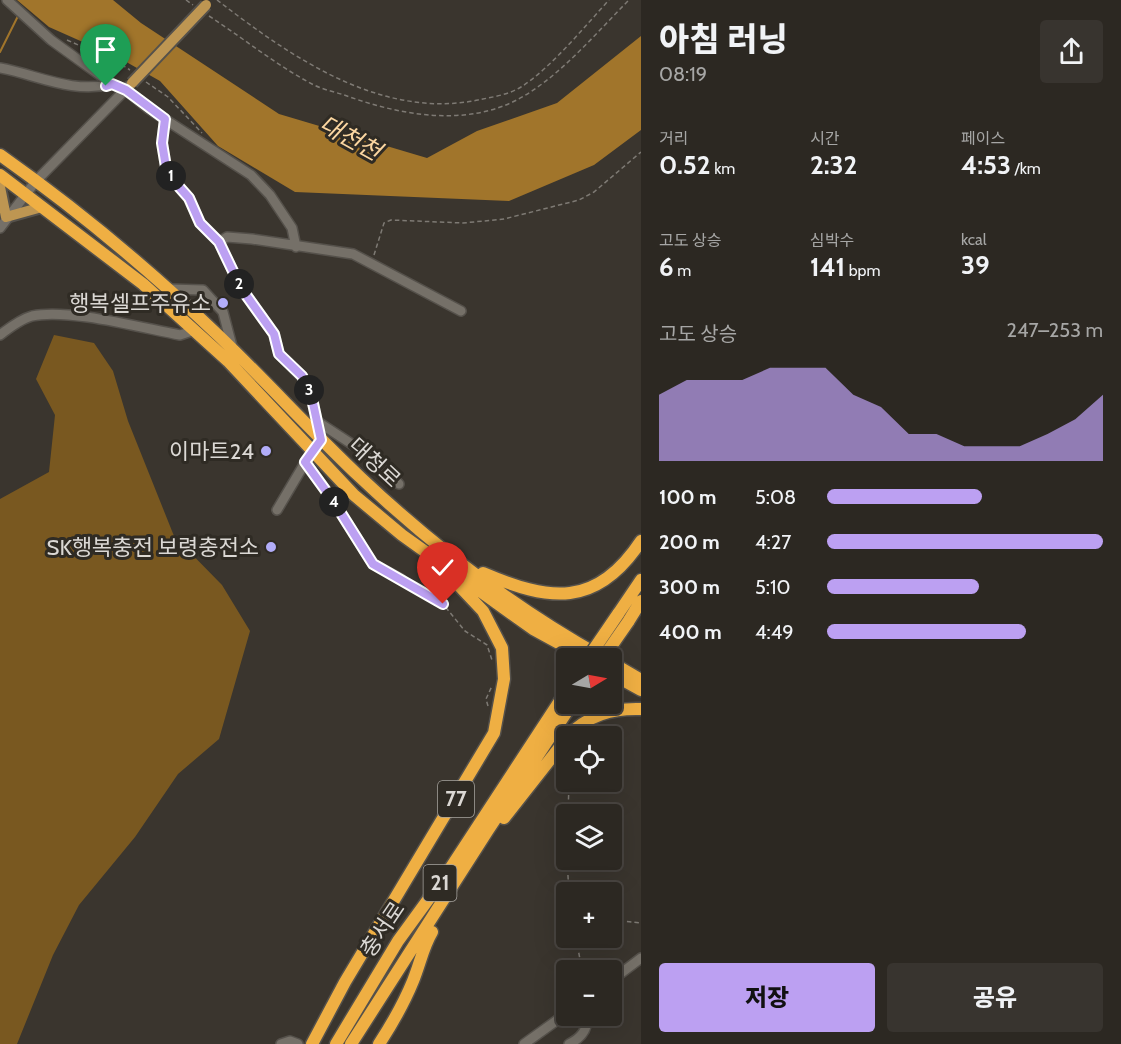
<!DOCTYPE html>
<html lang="ko">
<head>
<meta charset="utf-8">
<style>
	:root { --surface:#2c2822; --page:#38342f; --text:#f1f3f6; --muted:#a6a6a5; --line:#484440; --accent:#bca0f2 }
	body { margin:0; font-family:Cabin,"Noto Sans KR",sans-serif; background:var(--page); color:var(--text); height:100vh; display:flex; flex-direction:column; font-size:22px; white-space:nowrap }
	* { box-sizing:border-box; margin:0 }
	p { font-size:20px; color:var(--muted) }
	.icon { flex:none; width:33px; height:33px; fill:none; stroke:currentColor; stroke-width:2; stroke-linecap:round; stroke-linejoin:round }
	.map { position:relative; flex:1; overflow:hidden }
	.sheet { display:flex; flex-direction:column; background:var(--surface); width:480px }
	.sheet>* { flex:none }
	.needle { width:39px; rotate:80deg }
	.tools { position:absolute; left:556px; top:648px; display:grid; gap:12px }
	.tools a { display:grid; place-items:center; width:66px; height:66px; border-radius:6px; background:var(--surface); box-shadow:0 6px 24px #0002,0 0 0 2px var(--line); font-size:30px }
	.pin { position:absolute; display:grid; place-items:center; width:51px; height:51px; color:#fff; margin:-62px -26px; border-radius:50% 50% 50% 0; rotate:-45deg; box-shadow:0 0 6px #0007 }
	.pin .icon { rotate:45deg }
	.km { position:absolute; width:30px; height:30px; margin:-15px; border-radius:50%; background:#222; color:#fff; font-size:16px; line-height:30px; text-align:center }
	.round { display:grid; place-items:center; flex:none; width:63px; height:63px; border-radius:6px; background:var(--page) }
	.overview { display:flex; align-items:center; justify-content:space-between; height:102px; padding:0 18px }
	h1 { font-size:33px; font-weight:800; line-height:45px }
	.stats { display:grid; grid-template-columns:repeat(3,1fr); gap:9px; height:102px; padding:6px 18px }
	.stats div { display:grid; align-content:center }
	.stats b { font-size:26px; font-weight:800 }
	.stats small { font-size:16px; font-weight:400 }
	.stats p { font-size:16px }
	.chart { height:168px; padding:12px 18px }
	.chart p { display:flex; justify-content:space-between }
	.chart svg { width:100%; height:108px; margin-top:6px; fill:var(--accent); opacity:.7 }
	.primary-button { display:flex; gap:12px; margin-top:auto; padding:12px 18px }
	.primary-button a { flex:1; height:69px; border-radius:6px; background:var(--accent); color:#111; font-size:24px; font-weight:800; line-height:69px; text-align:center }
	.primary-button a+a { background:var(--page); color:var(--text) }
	ul { padding:0 18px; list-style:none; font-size:20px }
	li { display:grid; grid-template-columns:96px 72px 1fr; align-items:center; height:45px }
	li i { height:15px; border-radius:8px; background:var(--accent) }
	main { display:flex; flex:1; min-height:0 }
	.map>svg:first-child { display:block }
	.forest { fill:#795820 }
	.water { fill:#a1752b }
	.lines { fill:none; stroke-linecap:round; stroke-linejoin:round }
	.stream { stroke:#a1752b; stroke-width:2 }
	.minor-casing { stroke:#55514b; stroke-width:12 }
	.major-casing { stroke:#55514b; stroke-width:14 }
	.highway-casing { stroke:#55514b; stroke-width:15 }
	.path { stroke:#7e7a74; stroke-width:1.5; stroke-dasharray:4.5 3; stroke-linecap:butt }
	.minor { stroke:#757068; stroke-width:9 }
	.major { stroke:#be9652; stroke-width:10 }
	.highway { stroke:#efaf43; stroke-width:12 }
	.major-bridge-casing { stroke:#55514b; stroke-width:14; stroke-linecap:butt }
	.highway-bridge-casing { stroke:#55514b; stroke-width:15; stroke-linecap:butt }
	.major-bridge { stroke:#be9652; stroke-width:10 }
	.highway-bridge { stroke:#efaf43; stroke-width:12 }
	.route-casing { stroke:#fff; stroke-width:12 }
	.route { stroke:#bca0f2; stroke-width:8 }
	.poi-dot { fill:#b2adf9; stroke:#2f2b24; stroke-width:2 }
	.labels { text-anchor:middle; stroke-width:6; stroke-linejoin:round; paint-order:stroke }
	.shield { fill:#2f2b24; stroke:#a7a49f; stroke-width:1.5 }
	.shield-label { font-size:21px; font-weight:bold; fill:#dbd8d4 }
	.poi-label { font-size:22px; fill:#dbd8d4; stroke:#2f2b24; text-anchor:end }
	.street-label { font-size:22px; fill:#dbd8d4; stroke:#2f2b24 }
	.water-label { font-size:24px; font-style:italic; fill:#fcd7a1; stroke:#2f2b24 }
</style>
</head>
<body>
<main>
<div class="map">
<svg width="641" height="1044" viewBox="0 0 641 1044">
	<rect width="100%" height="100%" fill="#3a352e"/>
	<path class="forest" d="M54 335 94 343 113 371 128 421 174 536 222 585 250 631 219 739 178 774 135 837 79 905 53 955 17 1044H0V499L49 472 55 415 36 379Z"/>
	<path class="water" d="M17 0H113L141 23 279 114 427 158 477 131 557 103 641 36V130L594 165 509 201 295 192 218 146 160 81 121 59 49 27Z"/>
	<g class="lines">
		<path class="stream" d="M0 52 19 14"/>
		<defs>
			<path id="minor" d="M7 0 51 40 112 84 126 90 149 109 251 175 270 195 292 228 296 247
				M0 68C38 75 72 94 112 84
				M165 119 162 143 166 167 173 180 189 199 200 223 219 242 241 288 274 334 279 354 302 377 311 394 321 440 312 451 277 510
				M0 228 36 181 129 86
				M219 242 227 237 252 239 353 254 461 311
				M169 289 203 290 223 312 233 350
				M0 335C9 328 21 319 32 316 68 308 142 328 180 335L192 331
				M318 422 370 456 399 484
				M305 462 334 502 373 564 401 579
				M612 980 641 958
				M281 1044 290 1041 298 1044
				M524 1044 567 1013
				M569 1044C581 1038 588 1030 587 1016"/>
			<path id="major" d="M0 187 6 217 42 207"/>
			<path id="highway" d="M0 155C78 210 151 271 220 337 268 383 312 432 361 478 433 546 513 607 600 656
				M0 175 143 284 228 361 354 495 402 535 533 629 586 658
				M483 573C549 601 596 609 641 541
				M618 614 641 580
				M628 622 641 601
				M612 663 641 680
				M612 674 641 690
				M568 736C588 715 612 708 641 709
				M504 818 567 738
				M312 1044 345 982 494 733 504 679 502 648 483 611 449 575
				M336 1044 398 941 446 875 567 690
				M351 1044 488 830 572 704
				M379 1044C392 1024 404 1003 413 981 420 964 423 947 432 932"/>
		</defs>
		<use href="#minor" class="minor-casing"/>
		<use href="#major" class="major-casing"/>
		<use href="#highway" class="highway-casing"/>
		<path class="path" d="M186 0 193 5
			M217 0C290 56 380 120 478 100 492 97 508 95 521 87 551 68 585 26 609 0
			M209 16C243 38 276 65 312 84 323 90 336 92 347 96 403 116 470 128 524 96 564 72 596 33 629 0
			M67 40 119 63 130 70
			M146 82 168 97 202 133
			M374 255 384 223 391 220 463 223 504 219 579 200 594 192 641 152
			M408 583 443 604 465 631 487 645 492 660
			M488 706 486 699 492 686
			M565 764 567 768
			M567 852 569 782
			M567 860 569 892
			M612 920 641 923
			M576 938 582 970"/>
		<use href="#minor" class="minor"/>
		<use href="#major" class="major"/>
		<use href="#highway" class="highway"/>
		<defs>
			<path id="major-bridge" d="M132 83 206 5"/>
			<path id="highway-bridge" d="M588 658 618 614
				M603 658 628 622"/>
		</defs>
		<use href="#major-bridge" class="major-bridge-casing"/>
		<use href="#highway-bridge" class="highway-bridge-casing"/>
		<use href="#major-bridge" class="major-bridge"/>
		<use href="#highway-bridge" class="highway-bridge"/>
	</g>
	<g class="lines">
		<defs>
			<path id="route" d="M106 86 112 84 126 90 165 119 162 143 166 167 173 180 189 198 200 223 219 242 241 288 274 334 279 354 302 376 311 394 321 440 305 462 334 502 373 564 443 604"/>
		</defs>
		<use href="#route" class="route-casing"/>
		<use href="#route" class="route"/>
	</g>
	<g class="poi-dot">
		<circle cx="223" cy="303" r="6"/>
		<circle cx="266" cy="451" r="6"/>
		<circle cx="271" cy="547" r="6"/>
	</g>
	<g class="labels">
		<g class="shield">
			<rect x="438" y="781" width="36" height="36" rx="4.5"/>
			<rect x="423.5" y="865" width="33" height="36" rx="4.5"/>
		</g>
		<g class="shield-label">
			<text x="456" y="806">77</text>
			<text x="440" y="890">21</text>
		</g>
		<g class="poi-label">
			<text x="211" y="311">행복셀프주유소</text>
			<text x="254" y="459">이마트24</text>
			<text x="259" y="555">SK행복충전 보령충전소</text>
		</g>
		<g class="street-label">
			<text transform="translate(375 462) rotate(43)" y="8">대청로</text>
			<text transform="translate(382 929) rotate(-56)" y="8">충서로</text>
		</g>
		<g class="water-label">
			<text transform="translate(350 138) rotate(29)" y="8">대천천</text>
		</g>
	</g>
</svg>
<div class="tools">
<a><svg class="needle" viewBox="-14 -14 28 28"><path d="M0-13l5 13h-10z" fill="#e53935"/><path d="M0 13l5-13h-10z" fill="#a6a6a5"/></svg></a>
<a><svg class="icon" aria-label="locate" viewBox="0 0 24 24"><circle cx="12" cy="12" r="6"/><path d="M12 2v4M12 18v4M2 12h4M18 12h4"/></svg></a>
<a><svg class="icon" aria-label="layers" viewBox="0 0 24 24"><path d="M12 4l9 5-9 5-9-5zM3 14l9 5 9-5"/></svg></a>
<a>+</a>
<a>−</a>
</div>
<div class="pin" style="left:106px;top:86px;background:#1e9e55"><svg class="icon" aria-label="arrive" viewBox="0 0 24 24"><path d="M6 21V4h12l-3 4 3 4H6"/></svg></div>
<div class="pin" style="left:443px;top:604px;background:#d93025"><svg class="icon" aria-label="check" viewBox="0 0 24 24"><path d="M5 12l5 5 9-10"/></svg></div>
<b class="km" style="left:171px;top:176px">1</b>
<b class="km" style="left:239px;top:284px">2</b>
<b class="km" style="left:309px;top:390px">3</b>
<b class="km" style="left:334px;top:502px">4</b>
</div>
<section class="sheet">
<div class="overview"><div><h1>아침 러닝</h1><p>08:19</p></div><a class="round"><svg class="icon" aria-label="share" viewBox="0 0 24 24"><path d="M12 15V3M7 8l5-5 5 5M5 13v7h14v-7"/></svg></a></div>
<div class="stats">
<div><p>거리</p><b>0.52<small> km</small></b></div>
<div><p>시간</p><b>2:32</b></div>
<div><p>페이스</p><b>4:53<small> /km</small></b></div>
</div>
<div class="stats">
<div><p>고도 상승</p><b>6<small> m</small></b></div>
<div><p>심박수</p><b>141<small> bpm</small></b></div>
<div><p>kcal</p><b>39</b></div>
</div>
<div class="chart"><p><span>고도 상승</span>247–253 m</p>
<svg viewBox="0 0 160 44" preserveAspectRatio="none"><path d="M0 44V17L10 11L20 11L30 11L40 6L50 6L60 6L70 17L80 22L90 33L100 33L110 38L120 38L130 38L140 33L150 27L160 17V44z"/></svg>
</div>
<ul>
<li><b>100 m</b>5:08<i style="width:56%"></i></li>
<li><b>200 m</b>4:27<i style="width:100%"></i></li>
<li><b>300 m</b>5:10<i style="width:55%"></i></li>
<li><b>400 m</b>4:49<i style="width:72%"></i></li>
</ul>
<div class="primary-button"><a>저장</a><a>공유</a></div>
</section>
</main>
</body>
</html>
